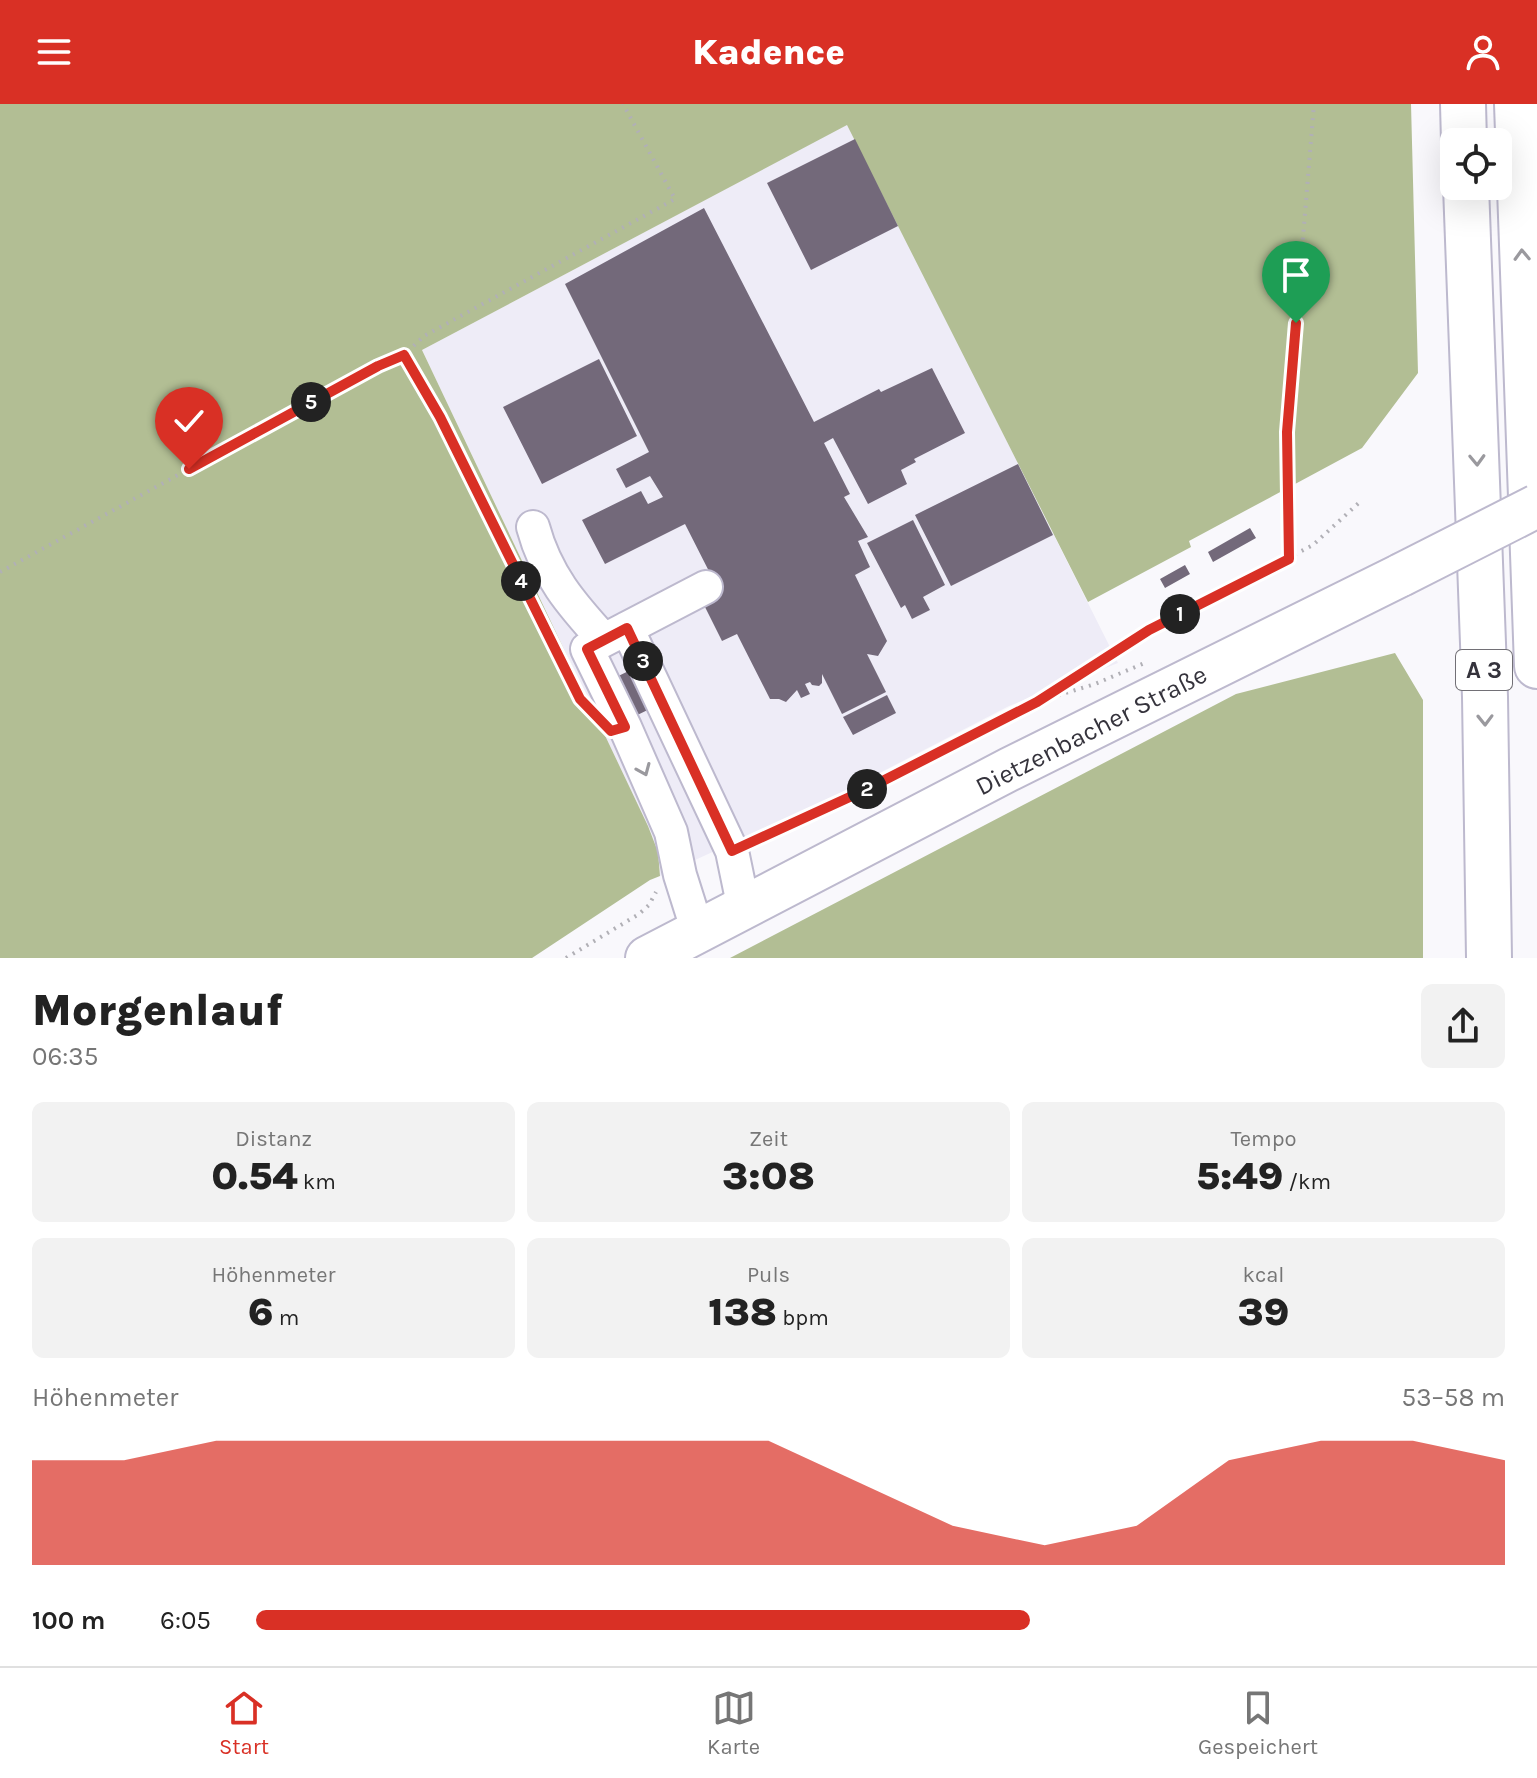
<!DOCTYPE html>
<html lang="de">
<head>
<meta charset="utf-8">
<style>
	:root { --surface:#fff; --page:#f2f2f2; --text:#222; --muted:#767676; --line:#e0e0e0; --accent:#d93025 }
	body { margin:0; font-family:Karla,sans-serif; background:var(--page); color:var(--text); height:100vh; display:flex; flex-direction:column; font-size:30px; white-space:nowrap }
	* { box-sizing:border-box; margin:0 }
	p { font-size:26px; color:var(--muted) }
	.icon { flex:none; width:44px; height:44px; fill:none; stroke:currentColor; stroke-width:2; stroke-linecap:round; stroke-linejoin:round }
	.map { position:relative; height:854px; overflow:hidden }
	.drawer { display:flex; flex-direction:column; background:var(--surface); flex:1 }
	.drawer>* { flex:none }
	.buttons { position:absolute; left:1440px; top:24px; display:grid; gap:16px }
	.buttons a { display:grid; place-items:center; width:72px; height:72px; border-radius:12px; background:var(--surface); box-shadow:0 8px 32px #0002; font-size:40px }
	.pin { position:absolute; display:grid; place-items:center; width:68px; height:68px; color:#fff; margin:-82px -34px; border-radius:50% 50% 50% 0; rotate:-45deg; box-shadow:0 0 8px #0007 }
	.pin .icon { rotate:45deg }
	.km { position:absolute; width:40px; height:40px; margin:-20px; border-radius:50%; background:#222; color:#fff; font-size:22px; line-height:40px; text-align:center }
	.round { display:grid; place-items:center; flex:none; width:84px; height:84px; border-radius:12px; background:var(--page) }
	.headline { display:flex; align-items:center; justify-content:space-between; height:136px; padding:0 32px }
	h1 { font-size:44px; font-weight:800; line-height:60px }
	.stats { display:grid; grid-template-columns:repeat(3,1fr); gap:12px; height:136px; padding:8px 32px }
	.stats div { display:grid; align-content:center; border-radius:12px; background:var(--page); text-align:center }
	.stats b { font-size:40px; font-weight:800 }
	.stats small { font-size:22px; font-weight:400 }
	.stats p { font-size:22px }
	.chart { height:224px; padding:16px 32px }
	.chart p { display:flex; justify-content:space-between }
	.chart svg { width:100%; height:144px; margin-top:8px; fill:var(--accent); opacity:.7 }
	ul { padding:0 32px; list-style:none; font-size:26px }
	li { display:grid; grid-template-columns:128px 96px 1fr; align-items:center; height:60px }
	li i { height:20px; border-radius:10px; background:var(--accent) }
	header { display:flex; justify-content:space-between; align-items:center; height:104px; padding:0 32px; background:var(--accent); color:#fff; font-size:36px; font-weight:800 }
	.tabs { display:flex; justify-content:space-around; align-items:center; height:112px; border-top:2px solid var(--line); background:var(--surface); font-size:22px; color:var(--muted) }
	.tabs a { display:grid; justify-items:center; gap:4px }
	.tabs .selected { color:var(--accent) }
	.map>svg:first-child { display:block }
	.built { fill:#eeecf7 }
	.forest { fill:#b2be94 }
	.building { fill:#73697a }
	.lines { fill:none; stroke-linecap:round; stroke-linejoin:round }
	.minor-casing { stroke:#bdb9ce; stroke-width:36 }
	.major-casing { stroke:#bdb9ce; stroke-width:46 }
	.highway-casing { stroke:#bdb9ce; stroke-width:48 }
	.path { stroke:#b1b0b6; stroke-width:4; stroke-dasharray:2 6; stroke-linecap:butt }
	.minor { stroke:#fff; stroke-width:32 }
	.major { stroke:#fff; stroke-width:42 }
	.highway { stroke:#fff; stroke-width:44 }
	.major-bridge-casing { stroke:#bdb9ce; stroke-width:46; stroke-linecap:butt }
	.major-bridge { stroke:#fff; stroke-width:42 }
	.oneway { stroke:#9a999e }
	.route-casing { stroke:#fff; stroke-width:16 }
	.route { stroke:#d93025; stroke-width:10 }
	.labels { text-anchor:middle; stroke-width:8; stroke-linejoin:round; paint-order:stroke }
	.shield { fill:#fff; stroke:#727076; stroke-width:2 }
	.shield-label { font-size:24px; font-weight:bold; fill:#35333c }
	.street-label { font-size:26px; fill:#35333c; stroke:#fff }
</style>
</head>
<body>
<header><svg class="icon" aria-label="menu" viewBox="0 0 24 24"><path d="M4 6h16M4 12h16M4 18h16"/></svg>Kadence<svg class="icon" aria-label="person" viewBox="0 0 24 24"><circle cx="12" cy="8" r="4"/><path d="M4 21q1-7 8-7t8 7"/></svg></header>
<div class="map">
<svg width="1537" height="854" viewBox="0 0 1537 854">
	<rect width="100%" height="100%" fill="#f9f8fc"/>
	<path class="built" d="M848 20 1118 559 1009 602 837 691 660 772 658 748 648 722 422 246Z"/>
	<path class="forest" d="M0 0H1411L1418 269 1362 344 1189 437 1191 443 1088 498 847 21 422 246 648 722 658 748 660 772 650 776 532 854H0Z
		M1395 549 1423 596V854H730L1236 590Z"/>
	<path class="building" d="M855 35 898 122 811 166 767 79Z
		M704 104 814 318 879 285 881 288 932 264 965 329 914 355 916 358 901 366 907 380 868 400 833 334 824 339 850 390 844 393 868 433 858 437 870 463 855 471 887 537 878 552 867 550 886 588 842 610 822 570V579L819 582 812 581 810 578 805 580 810 590 801 594 797 586 786 598 779 595H770L737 530 722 537 704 501 719 487 685 420 605 460 582 416 641 387 648 400 663 393 650 372 626 384 616 365 649 348 565 180Z
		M599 255 637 332 542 380 503 303Z
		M1018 360 1053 431 951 482 915 411Z
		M913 416 945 481 923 493 930 506 912 515 905 501 901 504 867 439Z
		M1250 424 1256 434 1213 458 1208 448Z
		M1185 461 1190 470 1165 484 1160 475Z
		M643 560 662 599 623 618 604 579Z
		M887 591 896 609 853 631 843 613Z"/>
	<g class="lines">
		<defs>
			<path id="minor" d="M533 423C546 471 571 500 604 536
				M627 524 732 747 744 805
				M698 828 680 771 671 728 625 623 587 545 706 483"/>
			<path id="major" d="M647 854 1010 665 1401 471"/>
			<path id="highway" d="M1463 0 1464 38
				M1517 0 1537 562
				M1466 82 1485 593 1489 854"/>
		</defs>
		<use href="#minor" class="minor-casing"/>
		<use href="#major" class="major-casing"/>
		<use href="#highway" class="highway-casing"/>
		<path class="path" d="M404 251 440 313 558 551
			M1289 455 1287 328 1314 0
			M0 468 378 262 404 251 424 232 675 95 623 0
			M1043 596 1095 580 1147 558
			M758 735 865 686 1037 598 1149 526 1313 441 1362 396
			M566 854 639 810 649 801 656 788"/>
		<use href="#minor" class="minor"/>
		<use href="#major" class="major"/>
		<use href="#highway" class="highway"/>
		<defs>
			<path id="major-bridge" d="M1401 471 1537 402"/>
		</defs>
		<use href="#major-bridge" class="major-bridge-casing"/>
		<use href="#major-bridge" class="major-bridge"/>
	</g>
	<defs><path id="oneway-chevron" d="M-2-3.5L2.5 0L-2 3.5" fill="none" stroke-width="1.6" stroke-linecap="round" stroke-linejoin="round" transform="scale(2)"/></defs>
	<g class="oneway">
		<use href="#oneway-chevron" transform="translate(1522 151) rotate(-92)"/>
		<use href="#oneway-chevron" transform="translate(1477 356) rotate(88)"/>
		<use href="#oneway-chevron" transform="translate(1485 616) rotate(89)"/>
		<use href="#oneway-chevron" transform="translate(644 666) rotate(67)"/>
	</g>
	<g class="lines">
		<defs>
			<path id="route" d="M189 365 378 262 404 251 440 313 580 595 611 627 625 623 587 545 627 524 732 747 865 686 1037 598 1149 526 1289 455 1287 328 1296 219"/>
		</defs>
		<use href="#route" class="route-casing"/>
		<use href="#route" class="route"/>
	</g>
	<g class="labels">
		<rect class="shield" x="1456" y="546" width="56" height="40" rx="6"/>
		<g class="shield-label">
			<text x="1484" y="574">A 3</text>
		</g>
		<g class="street-label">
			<text transform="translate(1091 626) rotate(-27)" y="9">Dietzenbacher Straße</text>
		</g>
	</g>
</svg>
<div class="buttons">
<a><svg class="icon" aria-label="locate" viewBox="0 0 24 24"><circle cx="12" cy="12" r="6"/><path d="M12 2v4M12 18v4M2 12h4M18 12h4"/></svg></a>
</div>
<div class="pin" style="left:1296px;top:219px;background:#1e9e55"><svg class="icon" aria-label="arrive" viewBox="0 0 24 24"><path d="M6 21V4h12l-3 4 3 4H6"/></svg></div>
<div class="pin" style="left:189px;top:365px;background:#d93025"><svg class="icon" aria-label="check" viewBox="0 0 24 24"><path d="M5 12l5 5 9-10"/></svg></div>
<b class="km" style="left:1180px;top:510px">1</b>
<b class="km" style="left:867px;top:685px">2</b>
<b class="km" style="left:643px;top:557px">3</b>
<b class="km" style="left:521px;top:477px">4</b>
<b class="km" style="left:311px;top:298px">5</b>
</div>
<section class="drawer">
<div class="headline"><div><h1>Morgenlauf</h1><p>06:35</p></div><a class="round"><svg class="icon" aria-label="share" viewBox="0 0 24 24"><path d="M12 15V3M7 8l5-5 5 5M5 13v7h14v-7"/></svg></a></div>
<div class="stats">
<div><p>Distanz</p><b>0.54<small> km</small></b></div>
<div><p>Zeit</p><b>3:08</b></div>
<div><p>Tempo</p><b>5:49<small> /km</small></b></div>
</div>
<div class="stats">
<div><p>Höhenmeter</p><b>6<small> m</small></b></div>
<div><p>Puls</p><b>138<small> bpm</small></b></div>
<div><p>kcal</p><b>39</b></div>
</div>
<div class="chart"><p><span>Höhenmeter</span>53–58 m</p>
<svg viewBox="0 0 160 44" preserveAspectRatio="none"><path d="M0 44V12L10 12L20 6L30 6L40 6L50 6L60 6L70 6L80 6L90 19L100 32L110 38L120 32L130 12L140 6L150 6L160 12V44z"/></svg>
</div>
<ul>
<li><b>100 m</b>6:05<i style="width:62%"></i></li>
</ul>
</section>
<nav class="tabs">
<a class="selected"><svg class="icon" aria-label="home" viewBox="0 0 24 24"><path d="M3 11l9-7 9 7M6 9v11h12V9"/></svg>Start</a>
<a><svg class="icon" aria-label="map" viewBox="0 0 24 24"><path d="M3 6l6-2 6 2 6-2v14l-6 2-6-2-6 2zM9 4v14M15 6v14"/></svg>Karte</a>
<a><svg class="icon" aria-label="saved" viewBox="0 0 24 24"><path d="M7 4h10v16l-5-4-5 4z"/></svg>Gespeichert</a>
</nav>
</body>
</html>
